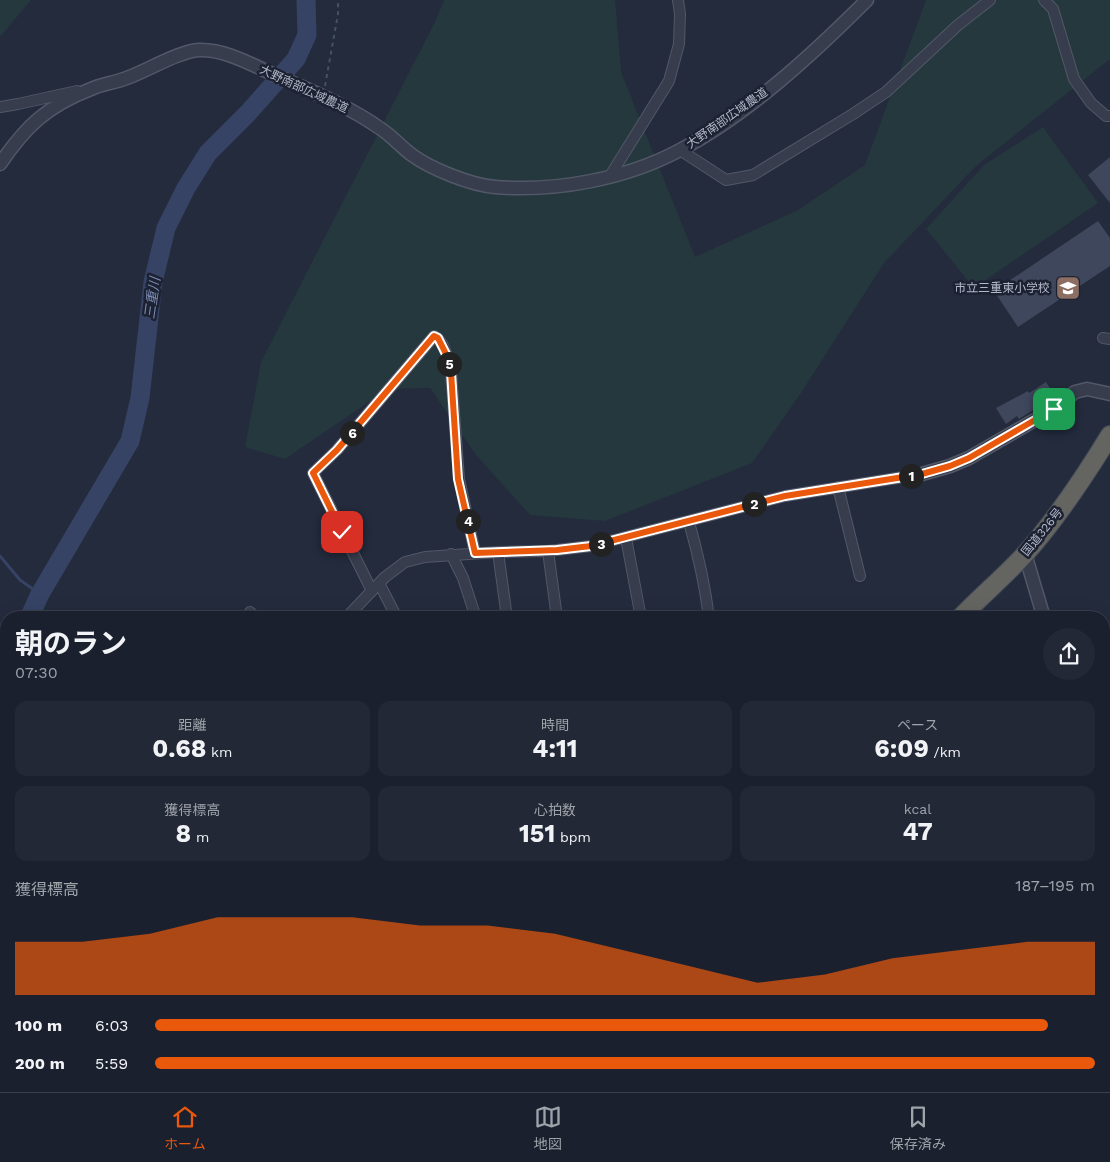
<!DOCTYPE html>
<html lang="ja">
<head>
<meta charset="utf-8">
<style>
	:root { --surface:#1a202e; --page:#232836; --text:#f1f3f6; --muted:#9fa3aa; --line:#383e4a; --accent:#ea580c }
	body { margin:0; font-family:"Work Sans","Noto Sans JP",sans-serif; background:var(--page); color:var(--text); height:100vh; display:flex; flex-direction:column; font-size:19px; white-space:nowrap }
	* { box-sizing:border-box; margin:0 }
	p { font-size:16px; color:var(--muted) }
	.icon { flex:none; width:28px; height:28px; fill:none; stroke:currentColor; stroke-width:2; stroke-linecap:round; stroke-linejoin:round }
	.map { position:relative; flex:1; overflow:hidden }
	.sheet { position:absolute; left:0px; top:611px; width:1110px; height:481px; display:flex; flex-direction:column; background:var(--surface); border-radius:20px 20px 0 0; box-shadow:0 5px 20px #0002,0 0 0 1px var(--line) }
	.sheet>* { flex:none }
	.pin { position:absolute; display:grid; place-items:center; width:42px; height:42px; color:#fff; margin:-21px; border-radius:10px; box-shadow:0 2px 8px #0006 }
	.km { position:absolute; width:25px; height:25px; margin:-12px; border-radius:50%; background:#222; color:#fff; font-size:14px; line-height:25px; text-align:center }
	.round { display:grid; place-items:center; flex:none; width:52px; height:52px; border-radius:26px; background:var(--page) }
	.head { display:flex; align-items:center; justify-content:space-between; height:85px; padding:0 15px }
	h1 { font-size:28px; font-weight:700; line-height:38px }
	.figures { display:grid; grid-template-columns:repeat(3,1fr); gap:8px; height:85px; padding:5px 15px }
	.figures div { display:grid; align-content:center; border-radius:12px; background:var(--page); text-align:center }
	.figures b { font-size:25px; font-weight:700 }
	.figures small { font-size:14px; font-weight:400 }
	.figures p { font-size:14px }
	.chart { height:140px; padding:10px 15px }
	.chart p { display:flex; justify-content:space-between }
	.chart svg { width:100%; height:90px; margin-top:5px; fill:var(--accent); opacity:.7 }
	ul { padding:0 15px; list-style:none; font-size:16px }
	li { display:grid; grid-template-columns:80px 60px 1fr; align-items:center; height:38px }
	li i { height:12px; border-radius:6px; background:var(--accent) }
	.tabs { display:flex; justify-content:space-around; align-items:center; height:70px; border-top:1px solid var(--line); background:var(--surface); font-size:14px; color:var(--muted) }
	.tabs a { display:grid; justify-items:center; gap:2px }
	.tabs .active { color:var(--accent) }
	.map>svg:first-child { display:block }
	.green { fill:#25383e }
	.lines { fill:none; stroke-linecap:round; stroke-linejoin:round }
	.stream { stroke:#364364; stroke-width:3 }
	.river { stroke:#364364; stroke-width:19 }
	.building { fill:#3f475d }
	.minor-casing { stroke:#525868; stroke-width:12 }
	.tertiary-casing { stroke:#525868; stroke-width:15 }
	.trunk-casing { stroke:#424858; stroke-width:20 }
	.path { stroke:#43555b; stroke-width:2; stroke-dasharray:4 4; stroke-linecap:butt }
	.minor { stroke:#373d4d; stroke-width:10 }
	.tertiary { stroke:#373d4d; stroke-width:12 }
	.trunk { stroke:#646460; stroke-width:18 }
	.route-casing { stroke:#fff; stroke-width:10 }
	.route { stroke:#ea580c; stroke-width:6 }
	.labels { text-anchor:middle; stroke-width:5; stroke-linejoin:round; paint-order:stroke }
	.street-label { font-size:12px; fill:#b3b8c9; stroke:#1c2232 }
	.poi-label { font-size:12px; fill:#b3b8c9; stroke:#1c2232; text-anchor:end }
	.water-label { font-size:14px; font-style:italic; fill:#7a8ab1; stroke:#1c2232 }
</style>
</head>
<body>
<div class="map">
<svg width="1110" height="1092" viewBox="0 0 1110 1092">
	<rect width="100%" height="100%" fill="#232b3d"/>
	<path class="green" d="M0 0H31L0 37Z
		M444 0H615L621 72 695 257 798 210 865 165 926 0H1110V59L976 166 884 263 801 393 752 463 605 521 530 515 476 455 430 388 388 389 285 459 245 447 261 362 436 20Z
		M1043 127 1098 203 974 288 926 229 984 165Z
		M1110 947V1011L1104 1025V955Z
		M0 990 6 991V1086H60L61 1092H0Z"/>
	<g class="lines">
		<path class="stream" d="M0 556 20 580 40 594"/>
		<path class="river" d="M29 618 40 594 130 441 140 398 153 282 166 228 186 188 208 153 248 113 296 59 307 35 306 0
			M0 681 6 668"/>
	</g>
	<path class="building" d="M1110 157V203L1088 175Z
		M1098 221 1110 238V266L1018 327 994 291Z
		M1046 382 1055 396 1019 419 1017 416 1006 424 996 408 1028 391 1029 393Z"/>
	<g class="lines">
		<defs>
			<path id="minor" d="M1044 0 1053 9 1074 79 1091 103 1106 116H1110
				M0 107 18 104 77 91
				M680 150 726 180 753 175 853 114 886 92 958 25 990 0
				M610 176 669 81 679 44 680 14 678 0
				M1103 338 1110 339
				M838 487 860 576
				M689 522C698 554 705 585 709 618
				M626 538 641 618
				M548 551 557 618
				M498 552 507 618
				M451 554 463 578 476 618
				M379 583 397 618
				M372 591 313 473 337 450 434 336C445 341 448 361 451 372L459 479 475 553
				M250 612 256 618
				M346 618 385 577 405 562 425 557 498 552 548 551 591 546 785 496 922 474
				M1104 793 1110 813
				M0 854 4 818 6 812
				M1104 872 1110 869
				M0 939 6 932
				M443 1086 452 1092
				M894 1086 895 1092
				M961 1086 966 1092
				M156 1092 157 1086
				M364 1092 368 1086
				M859 1092 860 1086"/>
			<path id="tertiary" d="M0 164C26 126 47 106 91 89 101 84 113 83 124 79 145 72 179 51 199 50 226 49 254 66 279 77 314 92 350 107 381 129 392 136 401 147 412 155 431 169 471 185 495 187 556 192 626 179 680 150 747 115 813 54 867 0
				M922 474 950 466 969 458 1054 409 1075 392 1087 389 1110 394
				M1025 554 1044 618
				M1104 660 1110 656"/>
			<path id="trunk" d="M960 618C981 596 1005 576 1026 553 1058 517 1085 476 1110 435
				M638 1092 641 1086"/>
		</defs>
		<use href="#minor" class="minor-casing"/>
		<use href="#tertiary" class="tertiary-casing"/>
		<use href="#trunk" class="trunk-casing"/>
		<path class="path" d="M325 86 338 14V0"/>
		<use href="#minor" class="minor"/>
		<use href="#tertiary" class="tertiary"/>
		<use href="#trunk" class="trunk"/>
	</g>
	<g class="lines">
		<defs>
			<path id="route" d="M342 532 313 473 337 450 434 336 438 338 447 356 451 372 458 479 475 553 557 550 591 546 785 496 922 474 950 466 969 458 1054 409"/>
		</defs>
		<use href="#route" class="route-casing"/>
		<use href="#route" class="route"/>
	</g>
	<defs>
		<symbol id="school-square" viewBox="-11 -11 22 22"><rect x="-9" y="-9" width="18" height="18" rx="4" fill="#8d6e63" stroke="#1c2232"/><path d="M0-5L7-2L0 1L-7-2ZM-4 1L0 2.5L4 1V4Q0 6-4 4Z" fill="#fff"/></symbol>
	</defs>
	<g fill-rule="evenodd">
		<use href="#school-square" x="1054" y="274" width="28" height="28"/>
	</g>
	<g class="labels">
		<g class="street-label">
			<text transform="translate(304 89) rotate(25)" y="4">大野南部広域農道</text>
			<text transform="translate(727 118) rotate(-35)" y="4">大野南部広域農道</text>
			<text transform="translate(1042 532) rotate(-51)" y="4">国道326号</text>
		</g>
		<g class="poi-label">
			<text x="1050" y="292">市立三重東小学校</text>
		</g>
		<g class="water-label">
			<text transform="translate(152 298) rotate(-82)" y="5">三重川</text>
		</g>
	</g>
</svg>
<div class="pin" style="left:1054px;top:409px;background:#1e9e55"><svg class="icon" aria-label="arrive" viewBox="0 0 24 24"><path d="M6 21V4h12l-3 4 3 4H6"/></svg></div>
<div class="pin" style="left:342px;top:532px;background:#d93025"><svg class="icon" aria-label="check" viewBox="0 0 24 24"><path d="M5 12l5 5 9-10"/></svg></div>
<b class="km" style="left:911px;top:476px">1</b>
<b class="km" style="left:754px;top:504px">2</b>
<b class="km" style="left:601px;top:544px">3</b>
<b class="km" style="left:468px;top:521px">4</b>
<b class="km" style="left:449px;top:364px">5</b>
<b class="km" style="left:352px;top:433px">6</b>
<section class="sheet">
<div class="head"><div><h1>朝のラン</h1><p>07:30</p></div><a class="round"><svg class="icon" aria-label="share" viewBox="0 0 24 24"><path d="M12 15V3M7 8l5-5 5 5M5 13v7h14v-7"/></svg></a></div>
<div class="figures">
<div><p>距離</p><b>0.68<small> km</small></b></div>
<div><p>時間</p><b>4:11</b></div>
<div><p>ペース</p><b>6:09<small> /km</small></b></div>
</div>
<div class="figures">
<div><p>獲得標高</p><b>8<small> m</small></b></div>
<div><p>心拍数</p><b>151<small> bpm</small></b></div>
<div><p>kcal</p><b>47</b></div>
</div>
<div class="chart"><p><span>獲得標高</span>187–195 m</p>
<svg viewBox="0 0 160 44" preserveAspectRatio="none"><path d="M0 44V18L10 18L20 14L30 6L40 6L50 6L60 10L70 10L80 14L90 22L100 30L110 38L120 34L130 26L140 22L150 18L160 18V44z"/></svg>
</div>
<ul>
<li><b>100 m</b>6:03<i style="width:95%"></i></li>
<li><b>200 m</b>5:59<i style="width:100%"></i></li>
</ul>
</section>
</div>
<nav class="tabs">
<a class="active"><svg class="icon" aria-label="home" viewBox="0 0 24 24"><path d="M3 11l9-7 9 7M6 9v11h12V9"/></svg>ホーム</a>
<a><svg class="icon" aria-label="map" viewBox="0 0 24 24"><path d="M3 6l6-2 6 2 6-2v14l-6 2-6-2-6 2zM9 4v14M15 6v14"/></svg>地図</a>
<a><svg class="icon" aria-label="saved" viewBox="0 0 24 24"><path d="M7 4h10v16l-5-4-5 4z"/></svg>保存済み</a>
</nav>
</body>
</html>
